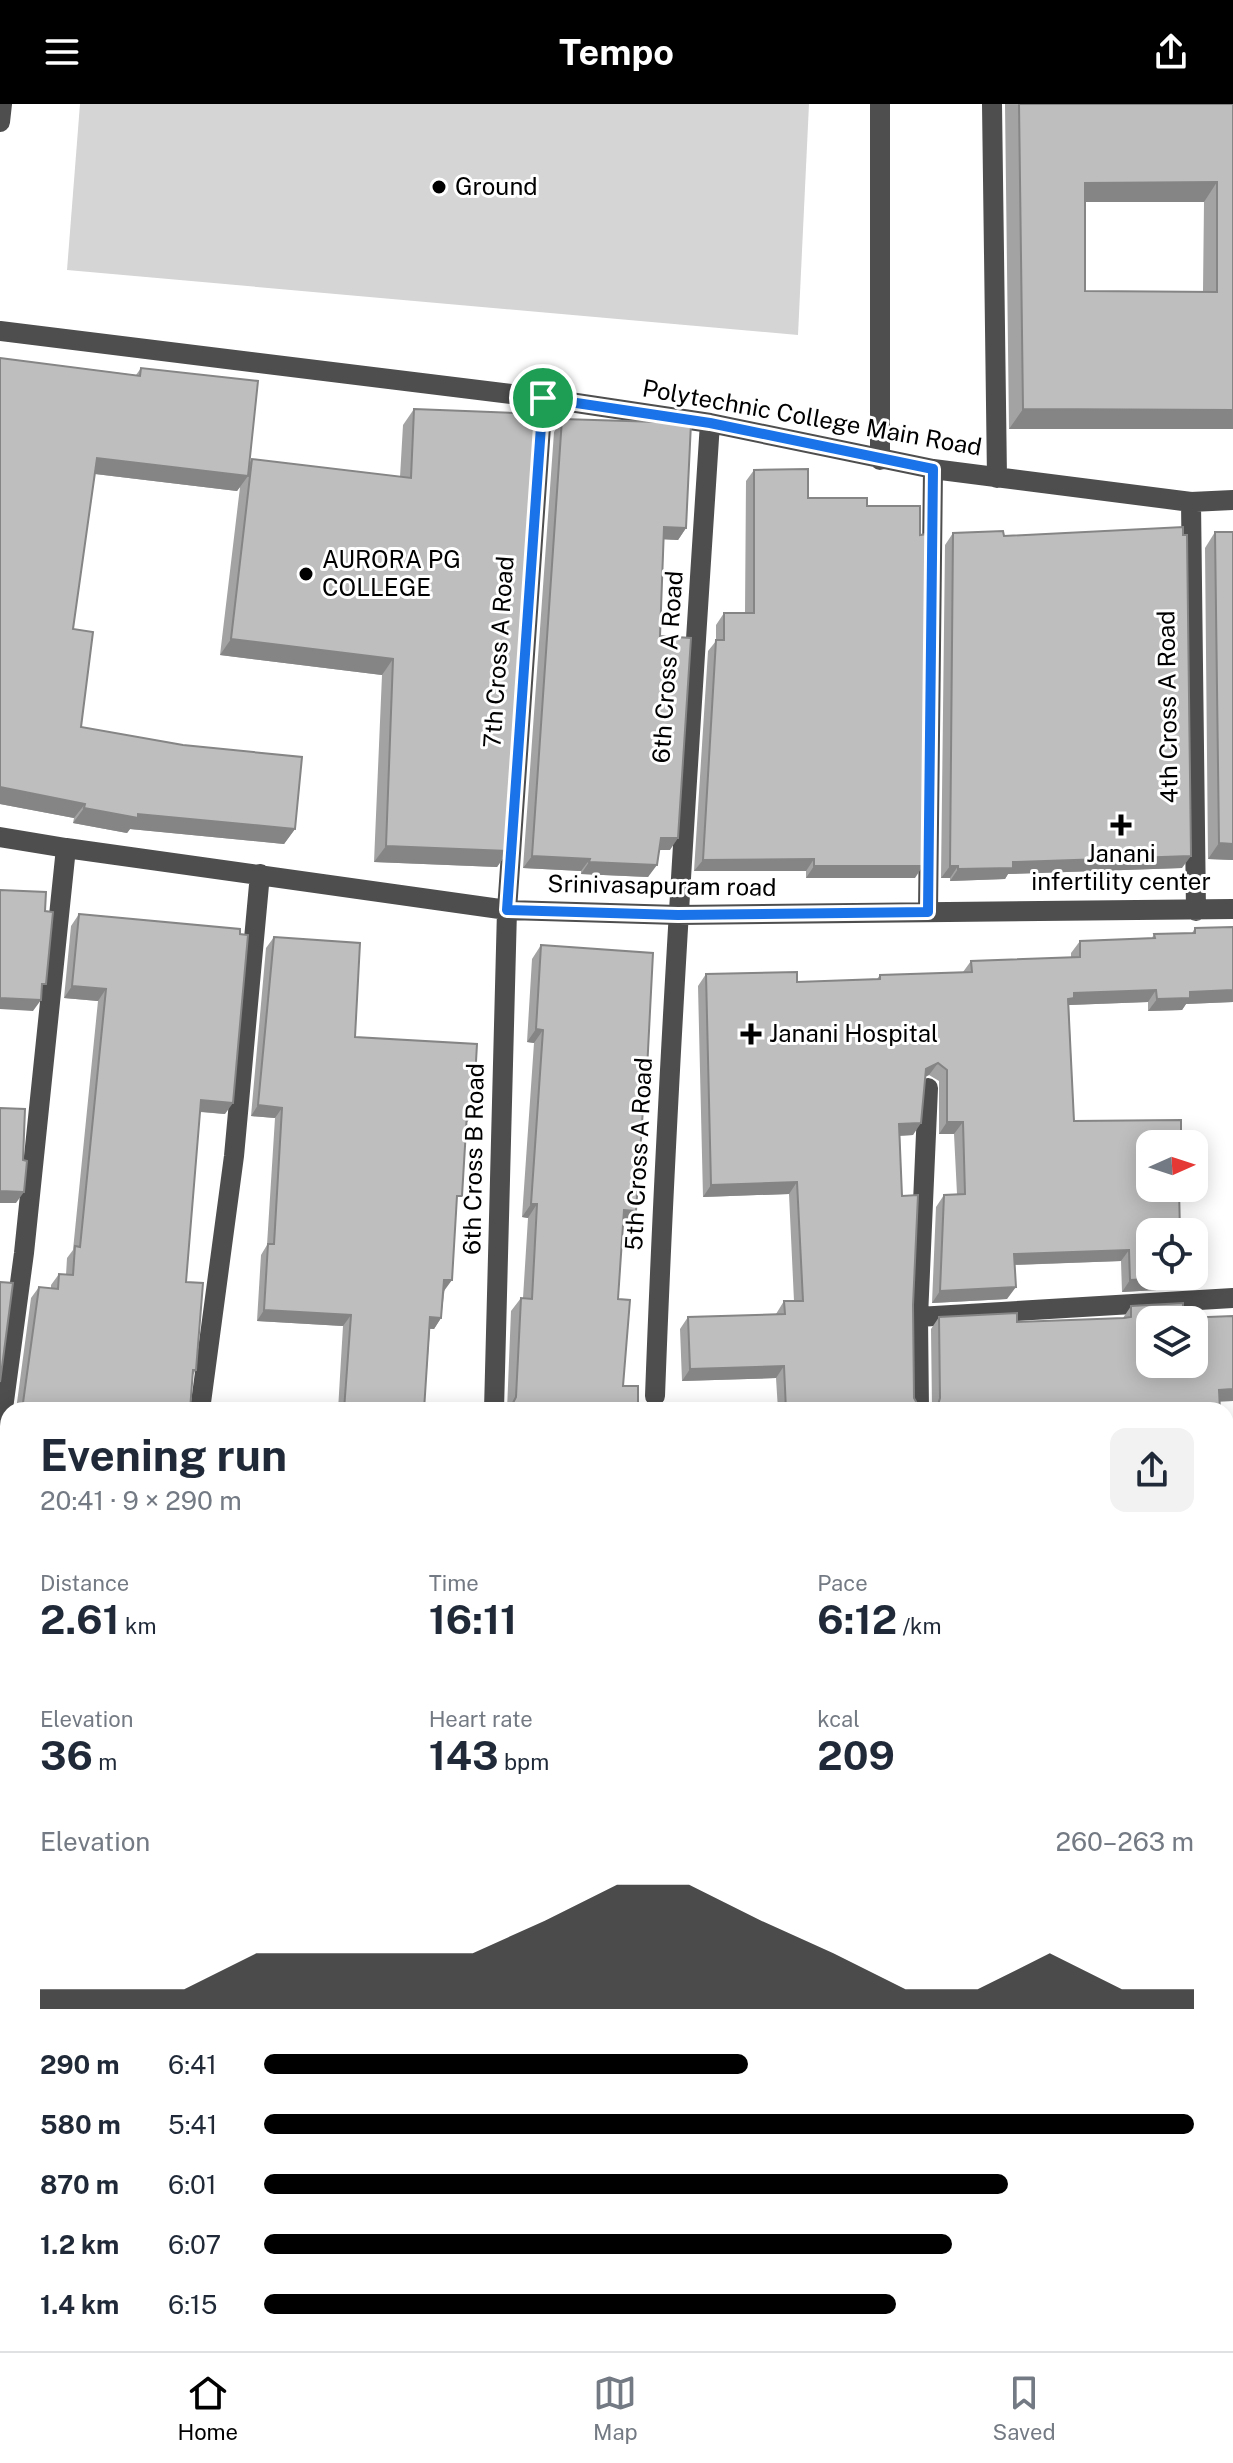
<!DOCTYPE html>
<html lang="en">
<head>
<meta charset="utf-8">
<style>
	:root { --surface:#fff; --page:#f2f2f3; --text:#1f2937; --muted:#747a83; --line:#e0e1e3; --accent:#000 }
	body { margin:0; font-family:"Public Sans",sans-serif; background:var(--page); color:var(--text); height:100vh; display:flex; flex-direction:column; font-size:30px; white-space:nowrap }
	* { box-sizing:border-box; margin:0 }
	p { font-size:26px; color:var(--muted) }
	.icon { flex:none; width:44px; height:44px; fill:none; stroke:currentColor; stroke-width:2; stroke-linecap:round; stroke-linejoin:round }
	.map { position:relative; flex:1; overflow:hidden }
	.details { position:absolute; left:0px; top:1298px; width:1234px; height:950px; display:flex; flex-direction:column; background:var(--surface); border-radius:24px 24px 0 0; box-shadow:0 4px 20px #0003 }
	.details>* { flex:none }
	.needle { width:52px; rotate:87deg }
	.buttons { position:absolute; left:1136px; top:1026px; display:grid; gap:16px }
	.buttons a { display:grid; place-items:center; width:72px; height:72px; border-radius:16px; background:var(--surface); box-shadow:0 4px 20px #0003; font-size:40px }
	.pin { position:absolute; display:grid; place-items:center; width:68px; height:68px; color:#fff; margin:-34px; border:4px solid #fff; border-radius:50%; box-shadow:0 2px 8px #0007 }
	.round { display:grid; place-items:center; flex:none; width:84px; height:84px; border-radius:16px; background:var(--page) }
	.headline { display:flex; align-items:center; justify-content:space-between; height:136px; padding:0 40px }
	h1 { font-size:44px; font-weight:700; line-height:60px }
	.stats { display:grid; grid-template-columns:repeat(3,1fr); gap:12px; height:136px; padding:8px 40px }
	.stats div { display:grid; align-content:center }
	.stats b { font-size:40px; font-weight:700 }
	.stats small { font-size:22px; font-weight:400 }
	.stats p { font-size:22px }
	.chart { height:224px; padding:16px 40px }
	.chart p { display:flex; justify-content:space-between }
	.chart svg { width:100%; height:144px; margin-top:8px; fill:var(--accent); opacity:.7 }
	ul { padding:0 40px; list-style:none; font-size:26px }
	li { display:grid; grid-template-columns:128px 96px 1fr; align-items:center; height:60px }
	li i { height:20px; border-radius:10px; background:var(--accent) }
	header { display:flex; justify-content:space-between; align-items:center; height:104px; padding:0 40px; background:var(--accent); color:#fff; font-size:36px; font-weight:700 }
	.tab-bar { display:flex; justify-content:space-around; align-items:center; height:112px; border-top:2px solid var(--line); background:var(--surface); font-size:22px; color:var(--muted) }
	.tab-bar a { display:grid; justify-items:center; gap:4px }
	.tab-bar .selected { color:var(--accent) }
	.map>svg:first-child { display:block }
	.green { fill:#d5d5d5 }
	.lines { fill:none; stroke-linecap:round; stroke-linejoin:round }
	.minor { stroke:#4e4e4e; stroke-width:20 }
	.wall { fill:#a3a3a3; fill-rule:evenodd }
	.shaded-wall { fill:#858585 }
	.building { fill:#bebebe; stroke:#858585; stroke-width:2; fill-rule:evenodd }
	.route-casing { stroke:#fff; stroke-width:16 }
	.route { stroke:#1a73e8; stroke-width:10 }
	.poi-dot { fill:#000; stroke:#fff; stroke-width:3 }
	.labels { text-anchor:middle; stroke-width:6; stroke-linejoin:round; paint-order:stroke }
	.poi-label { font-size:24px; fill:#000; stroke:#fff; text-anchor:start }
	.street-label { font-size:24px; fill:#000; stroke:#fff }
</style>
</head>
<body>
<header><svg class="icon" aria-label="menu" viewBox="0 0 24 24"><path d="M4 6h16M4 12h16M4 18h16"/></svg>Tempo<svg class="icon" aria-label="share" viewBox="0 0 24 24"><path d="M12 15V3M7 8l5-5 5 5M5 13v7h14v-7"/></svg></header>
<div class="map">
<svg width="1233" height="2247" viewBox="0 0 1233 2247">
	<rect width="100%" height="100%" fill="#fff"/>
	<path class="green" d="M80 0H809L798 231 67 166Z"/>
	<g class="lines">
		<path class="minor" d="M992 0 997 374
			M0 18 2 0
			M0 227 543 294 710 319 933 365 1191 398 1233 396
			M880 356V0
			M1191 398 1196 807
			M0 733 66 744 507 806 678 811 1233 805
			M928 808 933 365
			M928 984 918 1213 1233 1194
			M918 1213 919 1306
			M655 1292C667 967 689 643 710 319
			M200 1306 234 1052 260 770
			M494 1306 507 806 543 294
			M0 1327 24 1149 66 744
			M1047 2240V2247
			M88 2247V2240
			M316 2247 317 2240
			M541 2247V2240"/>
	</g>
	<path class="wall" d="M1005 0H1233V325H1009ZM1085 98H1204L1203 187H1085Z
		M0 254 136 271 141 264 249 360 252 355 400 373 403 321 414 305 508 747 497 763 374 758 382 571 220 551 240 383 237 387 95 370 73 525 81 623 295 725 284 740 130 725 127 729 73 719 74 714 0 700Z
		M562 315 686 424 678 436 664 435 660 532 670 746H659L648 773 581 770V767L523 764 554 328Z
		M754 366 808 394 867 402 915 774H806V767H694L708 547 716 537V521L724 509H745L746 377Z
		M1215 428H1233V756L1208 755 1205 444Z
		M953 429 1004 432 1182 764 1008 770 1005 775 950 777V774H941L945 441Z
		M79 810 225 1010 200 1008 186 1178 196 1266 193 1271 190 1306H16L31 1194 39 1183 51 1184V1181L59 1170 66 1171 67 1154 73 1146 98 897 64 894 71 822Z
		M1233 823V898L1186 900 1182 906 1148 907V898L1069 901V902L1074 1017 1150 1040 1174 1185 1122 1188 1121 1157 1015 1161 1007 1195 932 1199 936 1103 944 1091 957 1090 954 1030H939V977L929 971 925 973 913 1031 900 1032 902 1092 913 1201 914 1294 920 1305 924 1306H778L776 1274 682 1277 680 1225 688 1213 776 1210 784 1197H794L789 1090 703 1093 698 882 706 870 797 878 877 875 880 871 963 868 971 857 1071 854V849L1080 837 1152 834 1154 830 1192 829 1195 824Z
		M274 833 355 933 473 1010 466 1020 441 1214 434 1225H430L424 1306H338L343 1222 257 1217 261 1151 267 1141 275 1014 251 1012 266 844Z
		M541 841 645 1005 643 1008 627 1120H623L618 1195 623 1282 638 1306H507L511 1207 521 1194H523L528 1114 522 1113 534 939 527 938 532 855Z
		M1131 1202 1183 1214 1233 1297 932 1305 931 1225 939 1213 1017 1218 1123 1214Z
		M8 1522V1824L5 1560Z
		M101 2240H314L316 2245 100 2246Z
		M329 2240H539L542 2246 554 2247 553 2240H797L803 2247H329Z
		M810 2240H926L811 2247Z
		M1108 2240H1198L1199 2247H1108Z"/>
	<path class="shaded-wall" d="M1217 78 1204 98H1072L1085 79Z
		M1023 305 1233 306V325H1009Z
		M97 354 248 372 237 387 87 369Z
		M664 423 686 424 678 436 655 435Z
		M231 535 393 555 382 571 220 551Z
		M0 683 85 700 74 714 0 700Z
		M84 704 295 725 284 740 130 725 127 729 73 719Z
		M661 734H678L670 746H652Z
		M1219 739 1233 740V756L1208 755Z
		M386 742 508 747 497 763 374 758Z
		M532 752 590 755 581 767 523 764Z
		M1191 752 1182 764 1008 770 1005 775 950 777 958 765 1013 758Z
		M814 755 806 767H694L703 756Z
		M589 758 657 761 648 773 581 770Z
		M814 762H923L915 774H806Z
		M950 762H958L950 774H941Z
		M72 882 106 885 98 897 64 894Z
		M1156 886 1148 898 1069 901 1065 906H1060L1074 889Z
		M1233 886V898L1186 900 1182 906 1148 907 1157 895 1190 888Z
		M0 894 41 896 33 907 0 905Z
		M536 925 543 926 534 939 527 938Z
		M938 959 929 971 918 976 926 965Z
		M201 996 233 999 225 1010 193 1007Z
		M258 1001 282 1004 275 1014 251 1012Z
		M467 1009 473 1010 465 1020Z
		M947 1018H963L954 1030H939Z
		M921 1019 913 1031 891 1032 899 1020Z
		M797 1078 789 1090 703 1093 711 1081Z
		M0 1087 24 1088 16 1099H0Z
		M531 1100H537L528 1114 522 1113Z
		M624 1106 636 1107 627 1120H615Z
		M1129 1146 1121 1157 1006 1161 1014 1150Z
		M1182 1173 1174 1185 1122 1188 1130 1176Z
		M444 1176H452L444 1187Z
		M1016 1183 1007 1195 932 1199 940 1187Z
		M264 1206 351 1211 343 1222 257 1217Z
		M430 1213 441 1214 434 1225 423 1224Z
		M784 1262 776 1274 682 1277 690 1265Z
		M1233 1285V1297L1211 1298 1219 1286Z
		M0 1464 8 1465V1477L0 1476Z
		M1233 1630V1642H1226V1635Z
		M0 1813H8V1824H0Z
		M1226 2158H1233V2169L1226 2170Z"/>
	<path class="building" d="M1019 0H1233V306L1023 305ZM1217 78V188L1085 187V79Z
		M0 254 140 272 141 264 258 277 248 372 97 354 73 525 93 528 81 623 183 641 302 653 295 725 138 710V714L84 704 85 700 0 683Z
		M414 305 539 310 508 747 386 742 393 555 231 535 252 355 411 374Z
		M562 315 691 319 686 424 664 423 660 532 691 534 678 734H661L657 761 589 758 590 755 532 752Z
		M808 365V394H867V402H920V431L927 430 923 762H814V755L703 756 716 536H724V509H754V366Z
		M1183 423V431H1187L1191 752 1013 758V764L958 765V762H950L953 429 1003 427 1004 432Z
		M1215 428H1233V740L1219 739Z
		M0 786 46 788 45 807 53 808 46 880H42L41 896 0 894Z
		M79 810 240 825V830L248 831 233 999 201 996 186 1178 203 1179 196 1266H193L190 1306H22L39 1183 58 1185 59 1170 73 1171 75 1142 80 1143 106 885 72 882Z
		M1233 823V886L1190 888V894L1157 895 1156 886 1074 889V894L1068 895 1074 1017 1181 1016V1040H1150V1084H1179L1180 1128H1150V1172L1182 1173 1130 1176 1129 1146 1014 1150 1016 1183 940 1187 944 1091 965 1090 963 1018H947V966L938 959 926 965 921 1019 899 1020 902 1092 918 1091 913 1201 914 1294 920 1305 924 1306H786L784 1262 690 1265 688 1213 785 1210 784 1197H803L797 1078 711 1081 706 870 797 868V878L880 875V871L972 868 971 857 1080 853V837L1155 834 1154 830 1195 829V824Z
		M274 833 360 839 355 933 477 940 473 1010 467 1009 462 1092H457L452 1176H444L441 1214 430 1213 424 1306H344L351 1211 264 1206 268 1140H274L282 1004 258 1001Z
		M541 841 653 849 645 1005H643L636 1107 624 1106 618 1195 630 1196 623 1282H638V1306H511V1303L516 1293 521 1194 532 1195 537 1100H531L543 926 536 925Z
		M0 1004 25 1005 23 1056 27 1057 24 1088 0 1087Z
		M0 1178 13 1179 0 1278Z
		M1183 1199V1214L1233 1212V1285L1219 1286 1220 1306H930L938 1301 940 1294 939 1213 1017 1209V1218L1124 1214 1131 1213V1202ZM1150 1216H1194V1260H1150Z
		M0 1325 1 1326 8 1327V1465L0 1464Z
		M1233 1424V1630L1226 1635V1425Z
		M0 1560 8 1561V1813H0Z
		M1226 1652 1233 1655V2158H1226Z
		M0 1860H8V2240H85L89 2246 93 2247H0Z
		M107 2240H314L316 2245 326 2247H99L107 2242Z
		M335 2240H539L542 2246 555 2247 560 2240H797L804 2247H329Z
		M820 2240H926V2247H812Z
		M1116 2240H1198L1199 2247H1117Z"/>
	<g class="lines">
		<defs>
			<path id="route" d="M543 294 710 319 933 365 928 808 678 811 507 806Z"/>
		</defs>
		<use href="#route" class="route-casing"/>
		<use href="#route" class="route"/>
	</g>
	<g class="poi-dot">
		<circle cx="439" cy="83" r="8"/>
		<circle cx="306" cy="470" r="8"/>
		<path d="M1117 709h8v8h8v8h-8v8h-8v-8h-8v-8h8z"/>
		<path d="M747 918h8v8h8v8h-8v8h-8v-8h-8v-8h8z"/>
	</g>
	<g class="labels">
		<g class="poi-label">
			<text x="455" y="91">Ground</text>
			<text x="322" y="464">AURORA PG<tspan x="322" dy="28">COLLEGE</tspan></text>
			<text x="1121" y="758" text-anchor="middle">Janani<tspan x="1121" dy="28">infertility center</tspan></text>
			<text x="769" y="938">Janani Hospital</text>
		</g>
		<g class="street-label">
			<text transform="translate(812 314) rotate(10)" y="8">Polytechnic College Main Road</text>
			<text transform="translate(499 548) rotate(-86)" y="8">7th Cross A Road</text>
			<text transform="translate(668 563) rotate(-86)" y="8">6th Cross A Road</text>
			<text transform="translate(1168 603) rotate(-91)" y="8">4th Cross A Road</text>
			<text transform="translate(662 782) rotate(1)" y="8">Srinivasapuram road</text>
			<text transform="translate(639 1050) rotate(-87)" y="8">5th Cross A Road</text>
			<text transform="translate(474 1055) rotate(-89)" y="8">6th Cross B Road</text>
		</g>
	</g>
</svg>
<div class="buttons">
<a><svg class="needle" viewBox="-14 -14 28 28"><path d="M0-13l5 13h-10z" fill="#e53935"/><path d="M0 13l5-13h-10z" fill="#747a83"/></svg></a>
<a><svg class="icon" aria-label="locate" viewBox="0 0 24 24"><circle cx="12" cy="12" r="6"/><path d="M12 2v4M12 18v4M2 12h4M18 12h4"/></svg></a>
<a><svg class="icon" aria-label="layers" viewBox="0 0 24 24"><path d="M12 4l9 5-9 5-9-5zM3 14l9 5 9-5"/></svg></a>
</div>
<div class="pin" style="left:543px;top:294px;background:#1e9e55"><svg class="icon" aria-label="arrive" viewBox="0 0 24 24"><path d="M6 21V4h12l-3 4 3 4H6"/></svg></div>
<section class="details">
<div class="headline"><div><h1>Evening run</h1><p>20:41 · 9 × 290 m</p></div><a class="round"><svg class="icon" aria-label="share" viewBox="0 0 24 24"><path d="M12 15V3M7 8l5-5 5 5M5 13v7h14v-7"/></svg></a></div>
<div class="stats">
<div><p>Distance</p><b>2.61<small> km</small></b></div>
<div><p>Time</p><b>16:11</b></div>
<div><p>Pace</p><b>6:12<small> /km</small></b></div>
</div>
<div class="stats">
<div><p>Elevation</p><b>36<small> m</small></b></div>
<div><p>Heart rate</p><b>143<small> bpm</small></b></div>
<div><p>kcal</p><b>209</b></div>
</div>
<div class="chart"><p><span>Elevation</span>260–263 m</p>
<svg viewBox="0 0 160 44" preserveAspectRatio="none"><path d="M0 44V38L10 38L20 38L30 27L40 27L50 27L60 27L70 17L80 6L90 6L100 17L110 27L120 38L130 38L140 27L150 38L160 38V44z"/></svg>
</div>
<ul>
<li><b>290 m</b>6:41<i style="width:52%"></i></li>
<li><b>580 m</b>5:41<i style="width:100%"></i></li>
<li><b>870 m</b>6:01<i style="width:80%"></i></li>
<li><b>1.2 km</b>6:07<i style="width:74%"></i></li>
<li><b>1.4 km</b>6:15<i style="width:68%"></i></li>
</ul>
</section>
</div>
<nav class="tab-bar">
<a class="selected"><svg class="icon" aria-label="home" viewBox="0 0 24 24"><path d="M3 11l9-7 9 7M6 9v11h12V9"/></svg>Home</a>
<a><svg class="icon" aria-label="map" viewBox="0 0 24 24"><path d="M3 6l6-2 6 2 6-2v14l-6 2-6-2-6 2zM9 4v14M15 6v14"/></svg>Map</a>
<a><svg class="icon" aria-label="saved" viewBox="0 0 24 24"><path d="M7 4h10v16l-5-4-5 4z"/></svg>Saved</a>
</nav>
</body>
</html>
